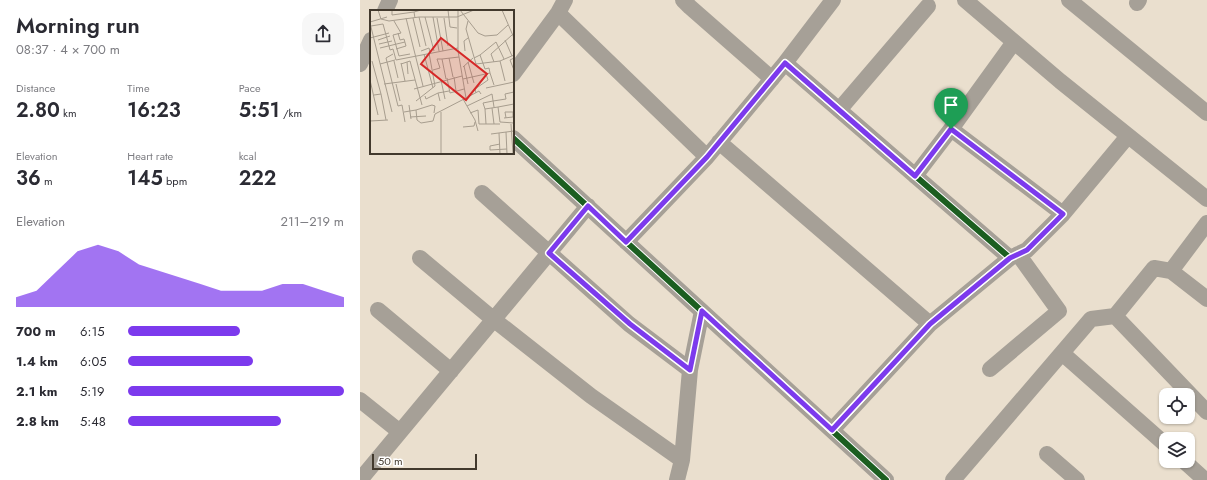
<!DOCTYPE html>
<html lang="en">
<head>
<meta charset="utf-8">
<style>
	:root { --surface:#fff; --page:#f7f7f7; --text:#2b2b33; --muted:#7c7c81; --accent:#7c3aed }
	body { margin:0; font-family:Jost,sans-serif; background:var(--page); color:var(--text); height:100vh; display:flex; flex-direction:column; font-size:15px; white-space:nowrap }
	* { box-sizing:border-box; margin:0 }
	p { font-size:13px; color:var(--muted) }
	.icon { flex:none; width:22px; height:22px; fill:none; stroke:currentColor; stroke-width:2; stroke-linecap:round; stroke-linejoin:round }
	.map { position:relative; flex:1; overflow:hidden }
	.panel { display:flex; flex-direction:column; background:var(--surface); width:360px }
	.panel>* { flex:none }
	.fabs { position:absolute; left:799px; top:388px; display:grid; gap:8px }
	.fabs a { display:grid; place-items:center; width:36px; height:36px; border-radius:8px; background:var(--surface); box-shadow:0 1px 3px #0004; font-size:20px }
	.scale { position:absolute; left:12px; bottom:10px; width:105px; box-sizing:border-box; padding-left:4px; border:2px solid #42392d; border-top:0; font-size:11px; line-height:14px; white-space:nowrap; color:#42392d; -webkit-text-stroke:3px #fff; paint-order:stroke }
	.pin { position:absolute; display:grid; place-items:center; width:34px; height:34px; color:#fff; margin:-41px -17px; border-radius:50% 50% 50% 0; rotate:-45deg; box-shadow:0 0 4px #0007 }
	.pin .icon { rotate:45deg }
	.round { display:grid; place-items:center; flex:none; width:42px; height:42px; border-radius:12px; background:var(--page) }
	.headline { display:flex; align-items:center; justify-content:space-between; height:68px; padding:0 16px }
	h1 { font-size:22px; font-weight:600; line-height:30px }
	.stats { display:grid; grid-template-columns:repeat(3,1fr); gap:6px; height:68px; padding:4px 16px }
	.stats div { display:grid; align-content:center }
	.stats b { font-size:20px; font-weight:600 }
	.stats small { font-size:11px; font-weight:400 }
	.stats p { font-size:11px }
	.chart { height:112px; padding:8px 16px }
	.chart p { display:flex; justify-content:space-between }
	.chart svg { width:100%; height:72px; margin-top:4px; fill:var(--accent); opacity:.7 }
	ul { padding:0 16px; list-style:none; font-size:13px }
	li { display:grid; grid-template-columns:64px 48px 1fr; align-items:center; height:30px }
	li i { height:10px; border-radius:5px; background:var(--accent) }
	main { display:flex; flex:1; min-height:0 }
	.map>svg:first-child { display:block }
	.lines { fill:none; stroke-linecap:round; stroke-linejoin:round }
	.street { stroke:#a6a097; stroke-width:16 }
	.cycleway-casing { stroke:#fff; stroke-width:8 }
	.cycleway { stroke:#1b5e20; stroke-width:6 }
	.route-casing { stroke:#fff; stroke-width:8 }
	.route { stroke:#7c3aed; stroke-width:5 }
	.inset-road { fill:none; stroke:#a79d8e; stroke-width:1 }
	.view { fill:#d62828; fill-opacity:0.15; stroke:#d62828; stroke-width:2 }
	.inset-edge { fill:none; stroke:#42392d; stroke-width:2 }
</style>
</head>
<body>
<main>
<section class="panel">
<div class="headline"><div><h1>Morning run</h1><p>08:37 · 4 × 700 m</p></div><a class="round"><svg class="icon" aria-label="share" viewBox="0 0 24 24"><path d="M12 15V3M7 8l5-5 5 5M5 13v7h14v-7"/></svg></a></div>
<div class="stats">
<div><p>Distance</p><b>2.80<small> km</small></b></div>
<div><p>Time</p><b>16:23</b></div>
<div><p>Pace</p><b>5:51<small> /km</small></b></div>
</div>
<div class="stats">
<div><p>Elevation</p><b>36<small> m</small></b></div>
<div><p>Heart rate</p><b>145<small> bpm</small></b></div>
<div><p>kcal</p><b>222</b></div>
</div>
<div class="chart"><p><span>Elevation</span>211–219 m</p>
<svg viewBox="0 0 160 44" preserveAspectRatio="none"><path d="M0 44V38L10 34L20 22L30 10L40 6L50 10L60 18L70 22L80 26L90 30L100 34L110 34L120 34L130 30L140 30L150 34L160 38V44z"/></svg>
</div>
<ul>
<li><b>700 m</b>6:15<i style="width:52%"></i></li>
<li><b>1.4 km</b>6:05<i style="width:58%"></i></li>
<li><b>2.1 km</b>5:19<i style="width:100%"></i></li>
<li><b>2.8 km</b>5:48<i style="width:71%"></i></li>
</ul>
</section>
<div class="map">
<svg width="847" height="480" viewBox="0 0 847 480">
	<rect width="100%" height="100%" fill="#eadfce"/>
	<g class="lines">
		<path class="street" d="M323 0 330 7 412 79
			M605 0 700 81 847 199
			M709 0 847 113
			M777 3 779 0
			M25 11 30 0
			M198 13 347 157
			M425 63 650 258 570 324 472 430
			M0 64 11 40
			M153 74 198 13 205 0
			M479 110 568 6
			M153 138 526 480
			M359 142 570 324
			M555 176 591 129
			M122 193 269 324 330 370
			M703 214 768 136
			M266 242 347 157 425 63 473 0
			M60 258 133 319 231 396 322 460
			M650 258 667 250 703 214 591 129 654 42
			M811 271 847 223
			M18 310 91 371
			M755 316 847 412
			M702 353 806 445
			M630 369 699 311 658 254
			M0 400 40 432
			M687 454 717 480
			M824 461 845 480
			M0 480 228 206
			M317 480 322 460 330 370 342 311
			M593 480 731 319 755 316 794 268 811 271 847 299"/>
		<defs>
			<path id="cycleway" d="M425 63 650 258 570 324 472 430
				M153 138 526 480"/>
		</defs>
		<use href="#cycleway" class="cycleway-casing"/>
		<use href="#cycleway" class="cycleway"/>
	</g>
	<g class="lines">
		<defs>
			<path id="route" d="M425 63 555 176 591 129 703 214 667 250 650 258 570 324 472 430 342 311 330 370 270 324 189 253 228 206 266 242 347 157Z"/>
		</defs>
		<use href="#route" class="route-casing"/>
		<use href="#route" class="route"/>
	</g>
	<g transform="translate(10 10)">
		<rect width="144" height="144" fill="#eadfce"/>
		<path class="inset-road" d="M8 0 11 9 19 11 49 7H87L104 0M22 0V5L44 2M78 0 80 17 87 18M90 0 108 23 115 26 127 25 138 15M132 0 144 28M49 7 56 36M55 7 64 41M63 7 69 41M36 8 53 76M43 8 50 37M45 8 44 2 51 0M67 8 73 41M74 8 78 36M24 11 31 23 23 25 29 46 40 44M98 11 96 19 106 54 130 51 144 45M0 12 17 7M0 13 22 102M1 16 13 14 19 36 20 40 23 39 26 50 88 38M0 28 19 23M8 30 20 26M135 30 142 46M9 34 22 31M10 38 35 32M26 39 36 36 34 29 30 30 28 23M51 41 59 38 60 42M95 41 94 31 98 28M23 44 16 48 28 96 32 95 35 112M54 44 63 78M110 45 126 32 134 49M79 48 83 67M144 48 140 50 144 60M2 51 11 84M24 51 28 68M130 51 135 71M37 52 38 64M98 52 104 73M124 52 121 44 142 25M31 53 35 71M10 54 25 50M31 54 40 51 52 95M94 56 98 74M93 57 103 48M63 60 70 58 67 49H72M120 63 124 75M84 67 86 81M77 68 80 83 94 79M76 69 72 49 89 47M93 69 120 63 119 58 115 59 110 45 104 48M0 70 8 105M71 70 75 89M14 74 45 70M26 74 30 91M116 78 144 72M44 79 92 66M106 83 105 79 118 70 116 64M4 85 11 84 16 110M55 86 56 89 68 83M96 88 109 81 111 84M93 89 105 110 108 121M46 91 65 76 59 43M70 91 68 83 79 81M123 91 136 89 135 84 144 82M39 95 41 109M97 96 122 84 124 97M128 97 144 94M122 98 124 114M115 99 113 93 123 91M34 102 46 100M64 103 65 96 62 95 46 100 47 110 51 113 63 111 65 104 96 88 88 41V0M100 103 108 100 109 114H116L115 99 128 97 130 112 144 113M40 107 56 106M134 108 143 107V102M136 108 135 102H144M0 111 18 110M116 114H130M141 114 143 144M93 117 104 116 105 112M136 122 137 144M129 123 130 144M121 124 144 121M130 134 120 136V140L137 139M71 144V102"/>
		<path class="view" d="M71 28 117 64 96 90 51 54Z"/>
		<rect width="144" height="144" class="inset-edge"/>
	</g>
</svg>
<div class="fabs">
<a><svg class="icon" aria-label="locate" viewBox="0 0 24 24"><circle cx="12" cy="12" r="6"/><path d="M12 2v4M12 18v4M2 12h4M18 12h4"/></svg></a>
<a><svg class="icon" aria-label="layers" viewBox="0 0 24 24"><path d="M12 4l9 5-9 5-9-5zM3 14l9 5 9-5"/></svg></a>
</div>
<div class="scale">50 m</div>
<div class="pin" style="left:591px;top:129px;background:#1e9e55"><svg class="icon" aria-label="arrive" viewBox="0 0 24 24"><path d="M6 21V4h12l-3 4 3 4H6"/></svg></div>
</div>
</main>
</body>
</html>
